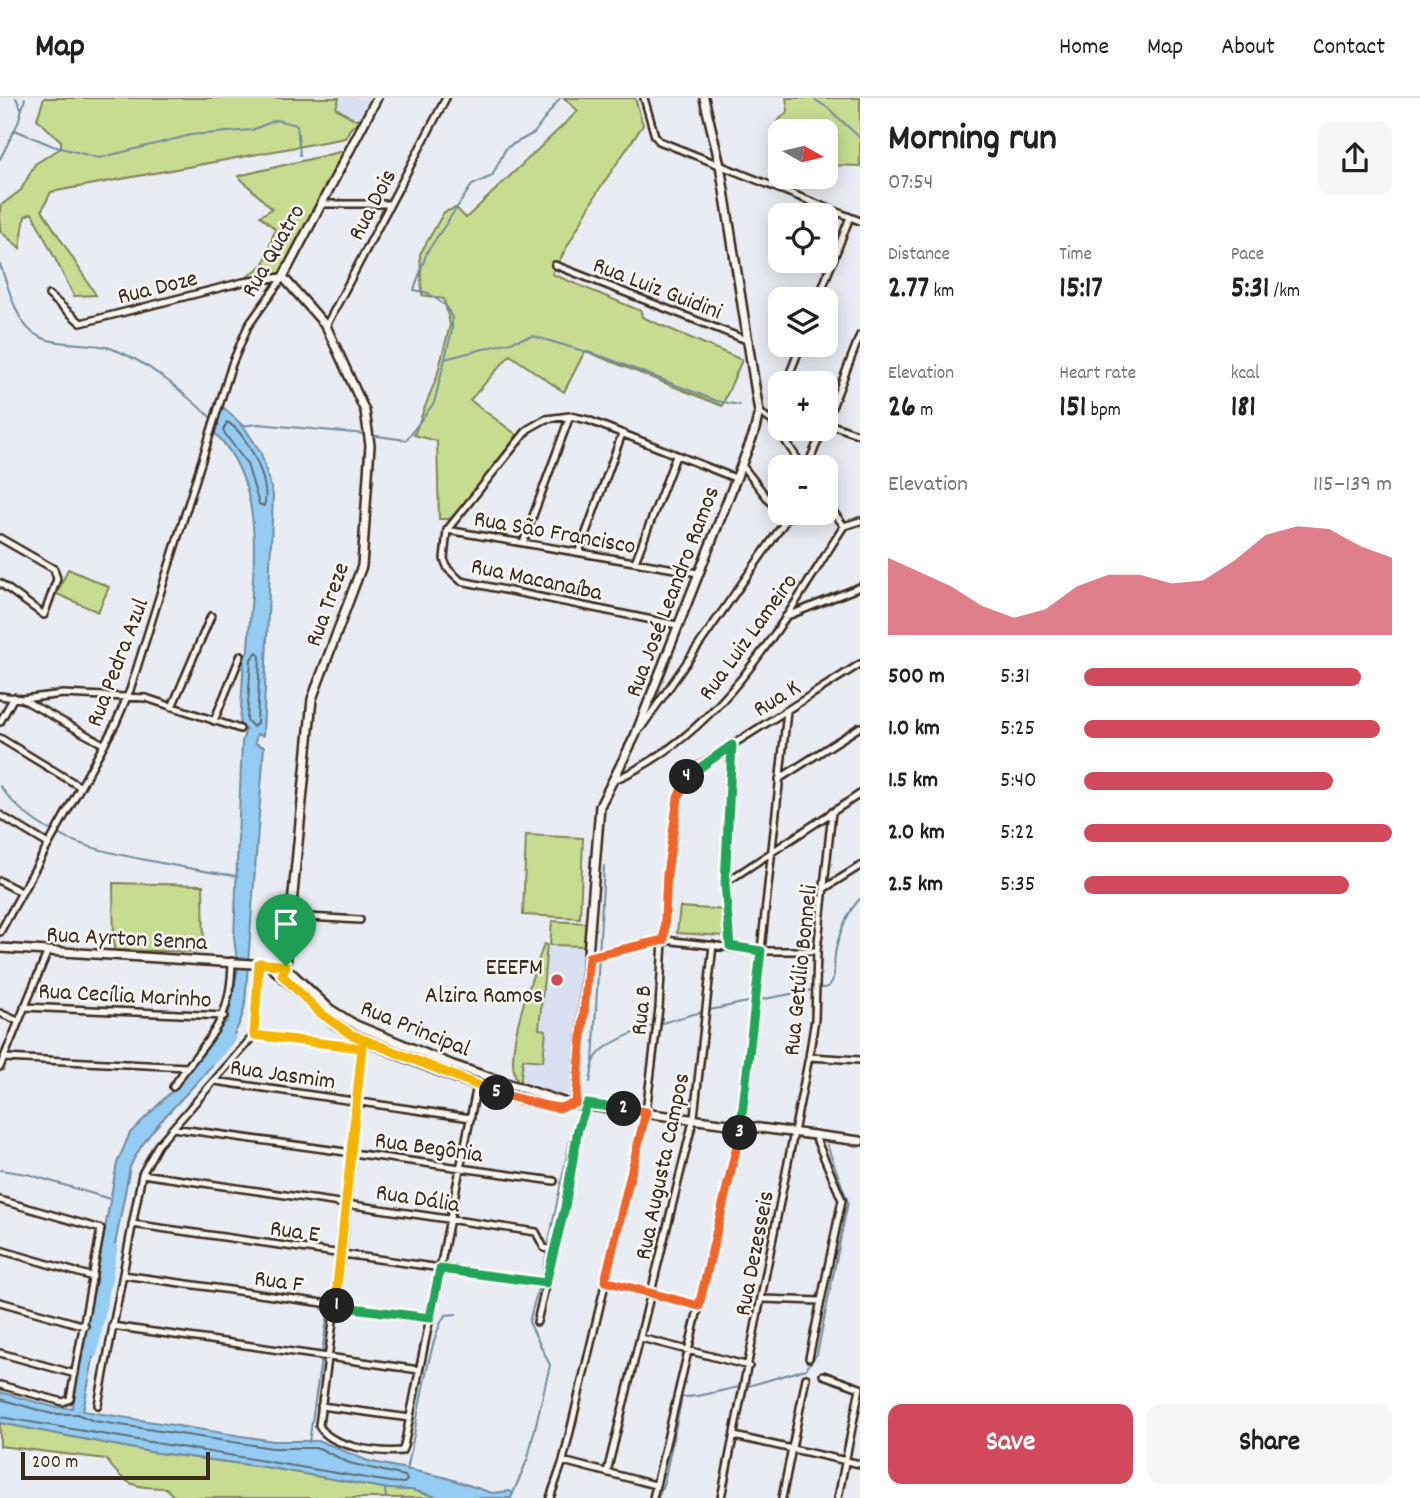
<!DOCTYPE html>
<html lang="en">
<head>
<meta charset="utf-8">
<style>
	:root { --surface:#fff; --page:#f6f6f6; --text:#202124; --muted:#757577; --line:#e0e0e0; --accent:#d1495b }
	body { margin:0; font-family:Dekko,sans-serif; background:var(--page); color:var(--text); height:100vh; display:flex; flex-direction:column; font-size:26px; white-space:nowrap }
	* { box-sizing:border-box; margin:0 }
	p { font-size:23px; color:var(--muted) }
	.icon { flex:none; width:38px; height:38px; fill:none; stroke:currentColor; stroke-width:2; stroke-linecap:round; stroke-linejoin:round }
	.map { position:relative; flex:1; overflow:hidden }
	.details { display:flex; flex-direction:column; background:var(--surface); width:560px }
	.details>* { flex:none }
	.needle { width:46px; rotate:98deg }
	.tools { position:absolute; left:768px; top:21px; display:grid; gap:14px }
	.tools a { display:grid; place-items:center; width:70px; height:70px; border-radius:14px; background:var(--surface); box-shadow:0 4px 18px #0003; font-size:35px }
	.scale { position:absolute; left:21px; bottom:18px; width:189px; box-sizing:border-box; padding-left:7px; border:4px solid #3b2a1e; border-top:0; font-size:19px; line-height:24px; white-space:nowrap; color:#3b2a1e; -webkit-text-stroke:5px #f6f6f2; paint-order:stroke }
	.pin { position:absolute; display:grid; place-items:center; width:60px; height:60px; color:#fff; margin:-72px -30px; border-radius:50% 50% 50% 0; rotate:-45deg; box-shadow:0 0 7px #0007 }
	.pin .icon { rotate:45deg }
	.km { position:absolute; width:35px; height:35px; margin:-18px; border-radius:50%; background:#222; color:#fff; font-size:19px; line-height:35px; text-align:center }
	.round { display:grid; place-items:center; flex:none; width:74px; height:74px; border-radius:14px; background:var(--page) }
	.summary { display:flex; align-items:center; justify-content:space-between; height:119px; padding:0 28px }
	h1 { font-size:38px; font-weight:800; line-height:52px }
	.stats { display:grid; grid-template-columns:repeat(3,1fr); gap:10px; height:119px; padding:7px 28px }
	.stats div { display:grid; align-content:center }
	.stats b { font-size:30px; font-weight:800 }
	.stats small { font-size:19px; font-weight:400 }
	.stats p { font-size:19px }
	.chart { height:196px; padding:14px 28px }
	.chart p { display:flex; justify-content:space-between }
	.chart svg { width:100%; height:126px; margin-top:7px; fill:var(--accent); opacity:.7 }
	.button { display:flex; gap:14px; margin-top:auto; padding:14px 28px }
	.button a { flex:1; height:80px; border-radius:14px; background:var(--accent); color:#fff; font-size:28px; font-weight:800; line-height:80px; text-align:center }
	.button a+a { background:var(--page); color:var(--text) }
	ul { padding:0 28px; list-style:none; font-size:23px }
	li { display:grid; grid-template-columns:112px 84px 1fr; align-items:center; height:52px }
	li i { height:18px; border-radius:9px; background:var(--accent) }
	header { display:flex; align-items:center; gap:42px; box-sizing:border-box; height:98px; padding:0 35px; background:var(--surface); border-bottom:2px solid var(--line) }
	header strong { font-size:33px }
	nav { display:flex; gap:38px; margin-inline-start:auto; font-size:24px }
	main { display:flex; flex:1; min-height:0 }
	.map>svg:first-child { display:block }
	.built { fill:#d9e0f2 }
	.green { fill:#c8dc91; stroke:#828358; stroke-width:2 }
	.water { fill:#94ccf3; stroke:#708b9e; stroke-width:2 }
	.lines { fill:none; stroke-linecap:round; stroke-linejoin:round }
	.shore { stroke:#5f6b73; stroke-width:2 }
	.stream { stroke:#708b9e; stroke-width:2 }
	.canal { stroke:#94ccf3; stroke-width:7 }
	.street-casing { stroke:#3b2a1e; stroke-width:10 }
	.secondary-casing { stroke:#3b2a1e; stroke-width:12 }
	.street { stroke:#f6f6f2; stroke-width:5 }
	.secondary { stroke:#f6f6f2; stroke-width:7 }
	.split-1-casing { stroke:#fff; stroke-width:14 }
	.split-2-casing { stroke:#fff; stroke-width:14 }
	.split-3-casing { stroke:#fff; stroke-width:14 }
	.split-4-casing { stroke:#fff; stroke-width:14 }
	.split-5-casing { stroke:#fff; stroke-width:14 }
	.split-6-casing { stroke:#fff; stroke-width:14 }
	.split-1 { stroke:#f5b400; stroke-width:9 }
	.split-2 { stroke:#22a559; stroke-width:9 }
	.split-3 { stroke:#f0652b; stroke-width:9 }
	.split-4 { stroke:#22a559; stroke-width:9 }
	.split-5 { stroke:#f0652b; stroke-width:9 }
	.split-6 { stroke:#f5b400; stroke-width:9 }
	.poi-dot { fill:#d1495b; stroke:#f6f6f2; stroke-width:2.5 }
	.labels { text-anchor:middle; stroke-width:5; stroke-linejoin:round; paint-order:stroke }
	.street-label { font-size:24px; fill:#3b2a1e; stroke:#f6f6f2 }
	.poi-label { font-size:24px; fill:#3b2a1e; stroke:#f6f6f2; text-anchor:end }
</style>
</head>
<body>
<header>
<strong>Map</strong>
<nav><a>Home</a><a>Map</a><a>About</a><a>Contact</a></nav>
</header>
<main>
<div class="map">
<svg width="860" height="1400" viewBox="0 0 860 1400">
	<rect width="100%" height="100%" fill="#e9ecf2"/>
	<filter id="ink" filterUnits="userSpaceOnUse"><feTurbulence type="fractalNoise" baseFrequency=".0143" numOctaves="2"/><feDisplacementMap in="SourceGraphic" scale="14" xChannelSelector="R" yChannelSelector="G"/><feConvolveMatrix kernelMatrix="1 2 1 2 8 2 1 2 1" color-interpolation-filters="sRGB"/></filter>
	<g filter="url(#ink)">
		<path class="built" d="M331 0H373L359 26 322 17Z
			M552 823 586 825 575 969 571 996 566 999 520 987 513 975 519 920 544 846 550 847Z"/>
		<path class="green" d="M44 0H339L336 10 354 21H362L350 31 345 40 51 94 42 112 96 197 74 198 32 115 25 118 20 150 0 133V108L21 92 35 66 61 50V43L37 21Z
			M564 0H635L643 27 598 93 552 176 641 213 642 219 742 262 722 308 585 253 564 294 510 257 470 302 517 337 455 418 449 421H439L437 343 414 337 437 278 450 227 444 201 422 197 420 156 444 114 456 110 466 120 578 13Z
			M786 0H860V68L826 67V33H780V43L772 29 788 13Z
			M348 52 281 175 243 182 264 166 275 131 260 118 272 111 238 78Z
			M68 471 109 489 98 514 57 496Z
			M526 737 583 740 580 820 523 817Z
			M113 785 203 787 204 854 114 852Z
			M680 809 725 812 723 838 677 835Z
			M552 823 586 825 585 848 550 847Z
			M544 846 547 847 539 931 546 932 543 963 523 961 520 987C498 962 534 876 544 846Z
			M0 1325 151 1354 265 1369 389 1391 412 1392 441 1400H175L166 1390C134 1389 126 1389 106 1361L0 1348Z"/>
		<path class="water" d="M222 308 244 329 261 355 273 397 263 638 257 636 255 645 264 649 245 906C236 965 156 1010 130 1069L83 1313 273 1343H320L368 1363 444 1379 492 1395 510 1393 513 1396 510 1400H441L412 1392 389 1391 265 1369 151 1354 0 1325V1294L54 1309 72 1310 117 1065 130 1035 172 993 228 921 238 870 234 840 242 644 246 631H240V627L244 559 248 553C251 479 271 393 215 335Z"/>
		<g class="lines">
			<path class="shore" d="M227 324C247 334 272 387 264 408L259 406 247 366 223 333Z
				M257 554 260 558 257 625 253 629 247 622 251 561Z
				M0 1301 52 1316H77L94 1323 272 1350H319L349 1365 405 1378 407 1382 404 1385 390 1384 0 1319"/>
			<path class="stream" d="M16 0 21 10
				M812 0 828 10 860 40
				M15 32 53 48 99 60 191 37 252 32 276 22 297 27 300 57
				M0 61 18 25 25 0
				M0 167C8 186 15 221 32 234 52 250 86 243 110 250 151 264 187 298 219 327
				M445 261 533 238 604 259 717 303 739 307
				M241 328 258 326 365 336
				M370 337 406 342 434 305 452 232V220L446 208 428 195 414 192 427 154 472 87 492 78 506 50 534 35 560 0
				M0 688C36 738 88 751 146 762 176 768 206 774 237 778
				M759 902 828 889C837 880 833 869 835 857 837 840 848 812 860 801
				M593 964 604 768
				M590 984C592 976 592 964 597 958 616 931 721 909 753 903
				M0 1072 27 1076 110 1101
				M541 1182 570 1042
				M745 1289 806 1271 817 1256 848 1104 827 1047
				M309 1344 328 1214 322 1211
				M407 1372C414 1343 430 1231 446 1217L456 1216
				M385 1391 386 1400
				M511 1400 528 1360 550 1267 529 1224 539 1187
				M658 1400 664 1384 682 1299C702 1300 719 1292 740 1289"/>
			<path class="canal" d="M213 963 232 940
				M94 1255 114 1150"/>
			<defs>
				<path id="street" d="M644 0 655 38 659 43 860 123
					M321 106H390
					M555 167 749 243
					M49 197 81 225 243 184 282 179
					M818 201 850 119
					M326 228 446 0
					M786 285 801 247
					M759 314 772 323 803 369
					M772 323 780 299
					M826 325 860 237
					M826 325 860 337
					M741 366 785 423
					M807 369 823 331
					M826 404 844 428
					M447 432 698 475
					M0 440 54 471 57 481 44 517 0 485
					M523 445 570 318
					M579 454 622 336
					M635 464 676 358
					M785 519 860 489
					M677 527 461 483 448 471 444 461 447 432 528 331 546 321 570 318 588 322 735 380
					M0 598 22 601 103 646
					M22 601 63 596 146 600 240 631
					M172 609 211 518
					M214 623 241 557
					M0 624 14 599
					M641 630 791 415
					M0 640 79 688
					M779 681 860 629
					M612 683C724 636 781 525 844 428L860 423
					M0 717 48 746
					M0 783 21 794
					M725 785 860 696
					M825 790 860 768
					M291 818 360 822
					M0 834 116 625 130 592 232 266 248 228 283 179
					M730 848 725 785 731 647
					M589 859 664 842 761 853H817
					M24 909 224 918
					M0 915 18 923
					M254 937 362 950
					M363 941 342 1157 319 1327C328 1349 380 1355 402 1353L404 1348 477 987
					M809 959 860 962
					M4 960 187 969
					M0 969 47 855
					M215 983 471 1020
					M173 989C207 939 231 929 232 863
					M173 1030 554 1083
					M142 1076 536 1134 544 1150 554 1153
					M0 1102 101 1131 70 1301 63 1304 0 1287
					M132 1126 546 1185 565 1109 578 1031 587 1006
					M0 1152 93 1179
					M123 1177 430 1220
					M605 1183 699 1208
					M763 1201 820 1203
					M0 1204 85 1228
					M537 1224 546 1185
					M112 1228 419 1272
					M641 1240 749 1268
					M0 1255 75 1276
					M809 1260 842 1102 814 1036
					M823 1277 860 1290
					M98 1307 142 1076 158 1047 254 937 259 865
					M321 1308 410 1320
					M734 1338 860 1366
					M563 1363 655 1387
					M607 1374 694 1019 713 847
					M550 1400 563 1363 646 1014 659 910 667 776 681 689 694 671 860 566
					M653 1400 742 1027 787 613
					M721 1400 809 959 815 921 817 853 832 714
					M782 1400 806 1280
					M838 1400 860 1290"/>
				<path id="secondary" d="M0 850 284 868 330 911 356 927 453 967 566 1005 860 1043
					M270 868 334 926 350 936C383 950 541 1021 566 1005
					M282 877 286 868 312 601 362 468 370 347 365 313 326 228 283 179 377 0
					M576 1005 600 708 635 638 754 335 759 314 720 67 704 0"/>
			</defs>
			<use href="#street" class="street-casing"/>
			<use href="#secondary" class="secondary-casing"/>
			<use href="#street" class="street"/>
			<use href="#secondary" class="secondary"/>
		</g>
	</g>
	<g class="lines" filter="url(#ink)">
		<defs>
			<path id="split-1" d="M286 868 259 865 254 937 362 950 335 1208H337"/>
			<path id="split-2" d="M337 1208 430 1220 440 1171 546 1185 565 1109 578 1031 587 1006 624 1011"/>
			<path id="split-3" d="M624 1011 646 1014 605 1183 699 1208 740 1035"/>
			<path id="split-4" d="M687 679 732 647 725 785 730 848 761 853 740 1035"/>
			<path id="split-5" d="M497 995 547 1008 559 1010 576 1005 589 859 664 842 667 776 678 700 687 679"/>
			<path id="split-6" d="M286 868 282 877 319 914 350 936 497 995"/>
		</defs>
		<use href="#split-1" class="split-1-casing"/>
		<use href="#split-2" class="split-2-casing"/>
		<use href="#split-3" class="split-3-casing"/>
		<use href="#split-4" class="split-4-casing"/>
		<use href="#split-5" class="split-5-casing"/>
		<use href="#split-6" class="split-6-casing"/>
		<use href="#split-1" class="split-1"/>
		<use href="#split-2" class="split-2"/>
		<use href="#split-3" class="split-3"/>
		<use href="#split-4" class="split-4"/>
		<use href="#split-5" class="split-5"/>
		<use href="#split-6" class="split-6"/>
	</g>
	<circle class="poi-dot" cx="557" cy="882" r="7"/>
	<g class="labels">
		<g class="street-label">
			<text transform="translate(371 106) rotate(-62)" y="8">Rua Dois</text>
			<text transform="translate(272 152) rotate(-60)" y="8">Rua Quatro</text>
			<text transform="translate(157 188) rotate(-14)" y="8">Rua Doze</text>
			<text transform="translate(658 189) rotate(21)" y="8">Rua Luiz Guidini</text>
			<text transform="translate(555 433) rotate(10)" y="8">Rua São Francisco</text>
			<text transform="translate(537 480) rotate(12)" y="8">Rua Macanaíba</text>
			<text transform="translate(671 493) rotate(-69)" y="8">Rua José Leandro Ramos</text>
			<text transform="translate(326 506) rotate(-70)" y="8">Rua Treze</text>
			<text transform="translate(747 538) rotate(-54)" y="8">Rua Luiz Lameiro</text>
			<text transform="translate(116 564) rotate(-69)" y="8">Rua Pedra Azul</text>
			<text transform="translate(776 599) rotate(-32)" y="8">Rua K</text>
			<text transform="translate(127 839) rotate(3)" y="8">Rua Ayrton Senna</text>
			<text transform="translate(799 872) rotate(-84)" y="8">Rua Getúlio Bonneli</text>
			<text transform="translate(125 896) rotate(3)" y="8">Rua Cecília Marinho</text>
			<text transform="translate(640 912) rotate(-84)" y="8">Rua B</text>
			<text transform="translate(416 929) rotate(22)" y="8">Rua Principal</text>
			<text transform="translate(283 975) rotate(8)" y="8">Rua Jasmim</text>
			<text transform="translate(429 1048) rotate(8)" y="8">Rua Begônia</text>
			<text transform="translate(661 1068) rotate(-78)" y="8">Rua Augusta Campos</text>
			<text transform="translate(418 1099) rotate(9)" y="8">Rua Dália</text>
			<text transform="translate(295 1132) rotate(8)" y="8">Rua E</text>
			<text transform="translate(753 1155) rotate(-79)" y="8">Rua Dezesseis</text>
			<text transform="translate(279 1182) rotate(8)" y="8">Rua F</text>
		</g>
		<g class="poi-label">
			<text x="543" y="876">EEEFM<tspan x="543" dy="28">Alzira Ramos</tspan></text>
		</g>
	</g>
</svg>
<div class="tools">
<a><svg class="needle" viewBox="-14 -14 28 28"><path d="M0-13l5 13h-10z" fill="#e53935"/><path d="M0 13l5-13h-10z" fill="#757577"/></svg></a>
<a><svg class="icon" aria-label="locate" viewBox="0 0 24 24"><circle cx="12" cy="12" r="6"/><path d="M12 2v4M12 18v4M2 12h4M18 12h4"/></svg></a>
<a><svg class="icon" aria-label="layers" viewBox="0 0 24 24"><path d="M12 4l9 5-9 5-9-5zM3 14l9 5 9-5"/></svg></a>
<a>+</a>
<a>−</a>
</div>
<div class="scale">200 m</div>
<div class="pin" style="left:286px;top:868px;background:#1e9e55"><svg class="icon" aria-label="arrive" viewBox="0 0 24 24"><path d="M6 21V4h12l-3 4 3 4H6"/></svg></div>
<b class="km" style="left:337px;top:1208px">1</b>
<b class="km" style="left:624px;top:1011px">2</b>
<b class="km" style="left:740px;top:1035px">3</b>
<b class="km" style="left:687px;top:679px">4</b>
<b class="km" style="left:497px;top:995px">5</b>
</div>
<section class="details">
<div class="summary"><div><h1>Morning run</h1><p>07:54</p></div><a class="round"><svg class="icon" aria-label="share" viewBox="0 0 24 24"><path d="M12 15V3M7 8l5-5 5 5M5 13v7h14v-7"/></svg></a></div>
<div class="stats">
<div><p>Distance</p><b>2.77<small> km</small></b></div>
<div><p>Time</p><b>15:17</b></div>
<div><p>Pace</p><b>5:31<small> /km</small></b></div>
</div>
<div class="stats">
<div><p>Elevation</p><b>26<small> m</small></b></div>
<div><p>Heart rate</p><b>151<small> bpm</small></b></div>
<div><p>kcal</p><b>181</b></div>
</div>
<div class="chart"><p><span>Elevation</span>115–139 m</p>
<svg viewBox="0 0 160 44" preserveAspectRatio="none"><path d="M0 44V17L10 22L20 27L30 34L40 38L50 35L60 27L70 23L80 23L90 26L100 25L110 18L120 9L130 6L140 7L150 13L160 17V44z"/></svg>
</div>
<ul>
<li><b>500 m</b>5:31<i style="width:90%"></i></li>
<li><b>1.0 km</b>5:25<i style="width:96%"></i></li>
<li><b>1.5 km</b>5:40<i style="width:81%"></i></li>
<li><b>2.0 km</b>5:22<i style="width:100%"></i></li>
<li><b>2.5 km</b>5:35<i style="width:86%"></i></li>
</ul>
<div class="button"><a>Save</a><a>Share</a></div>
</section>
</main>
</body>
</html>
